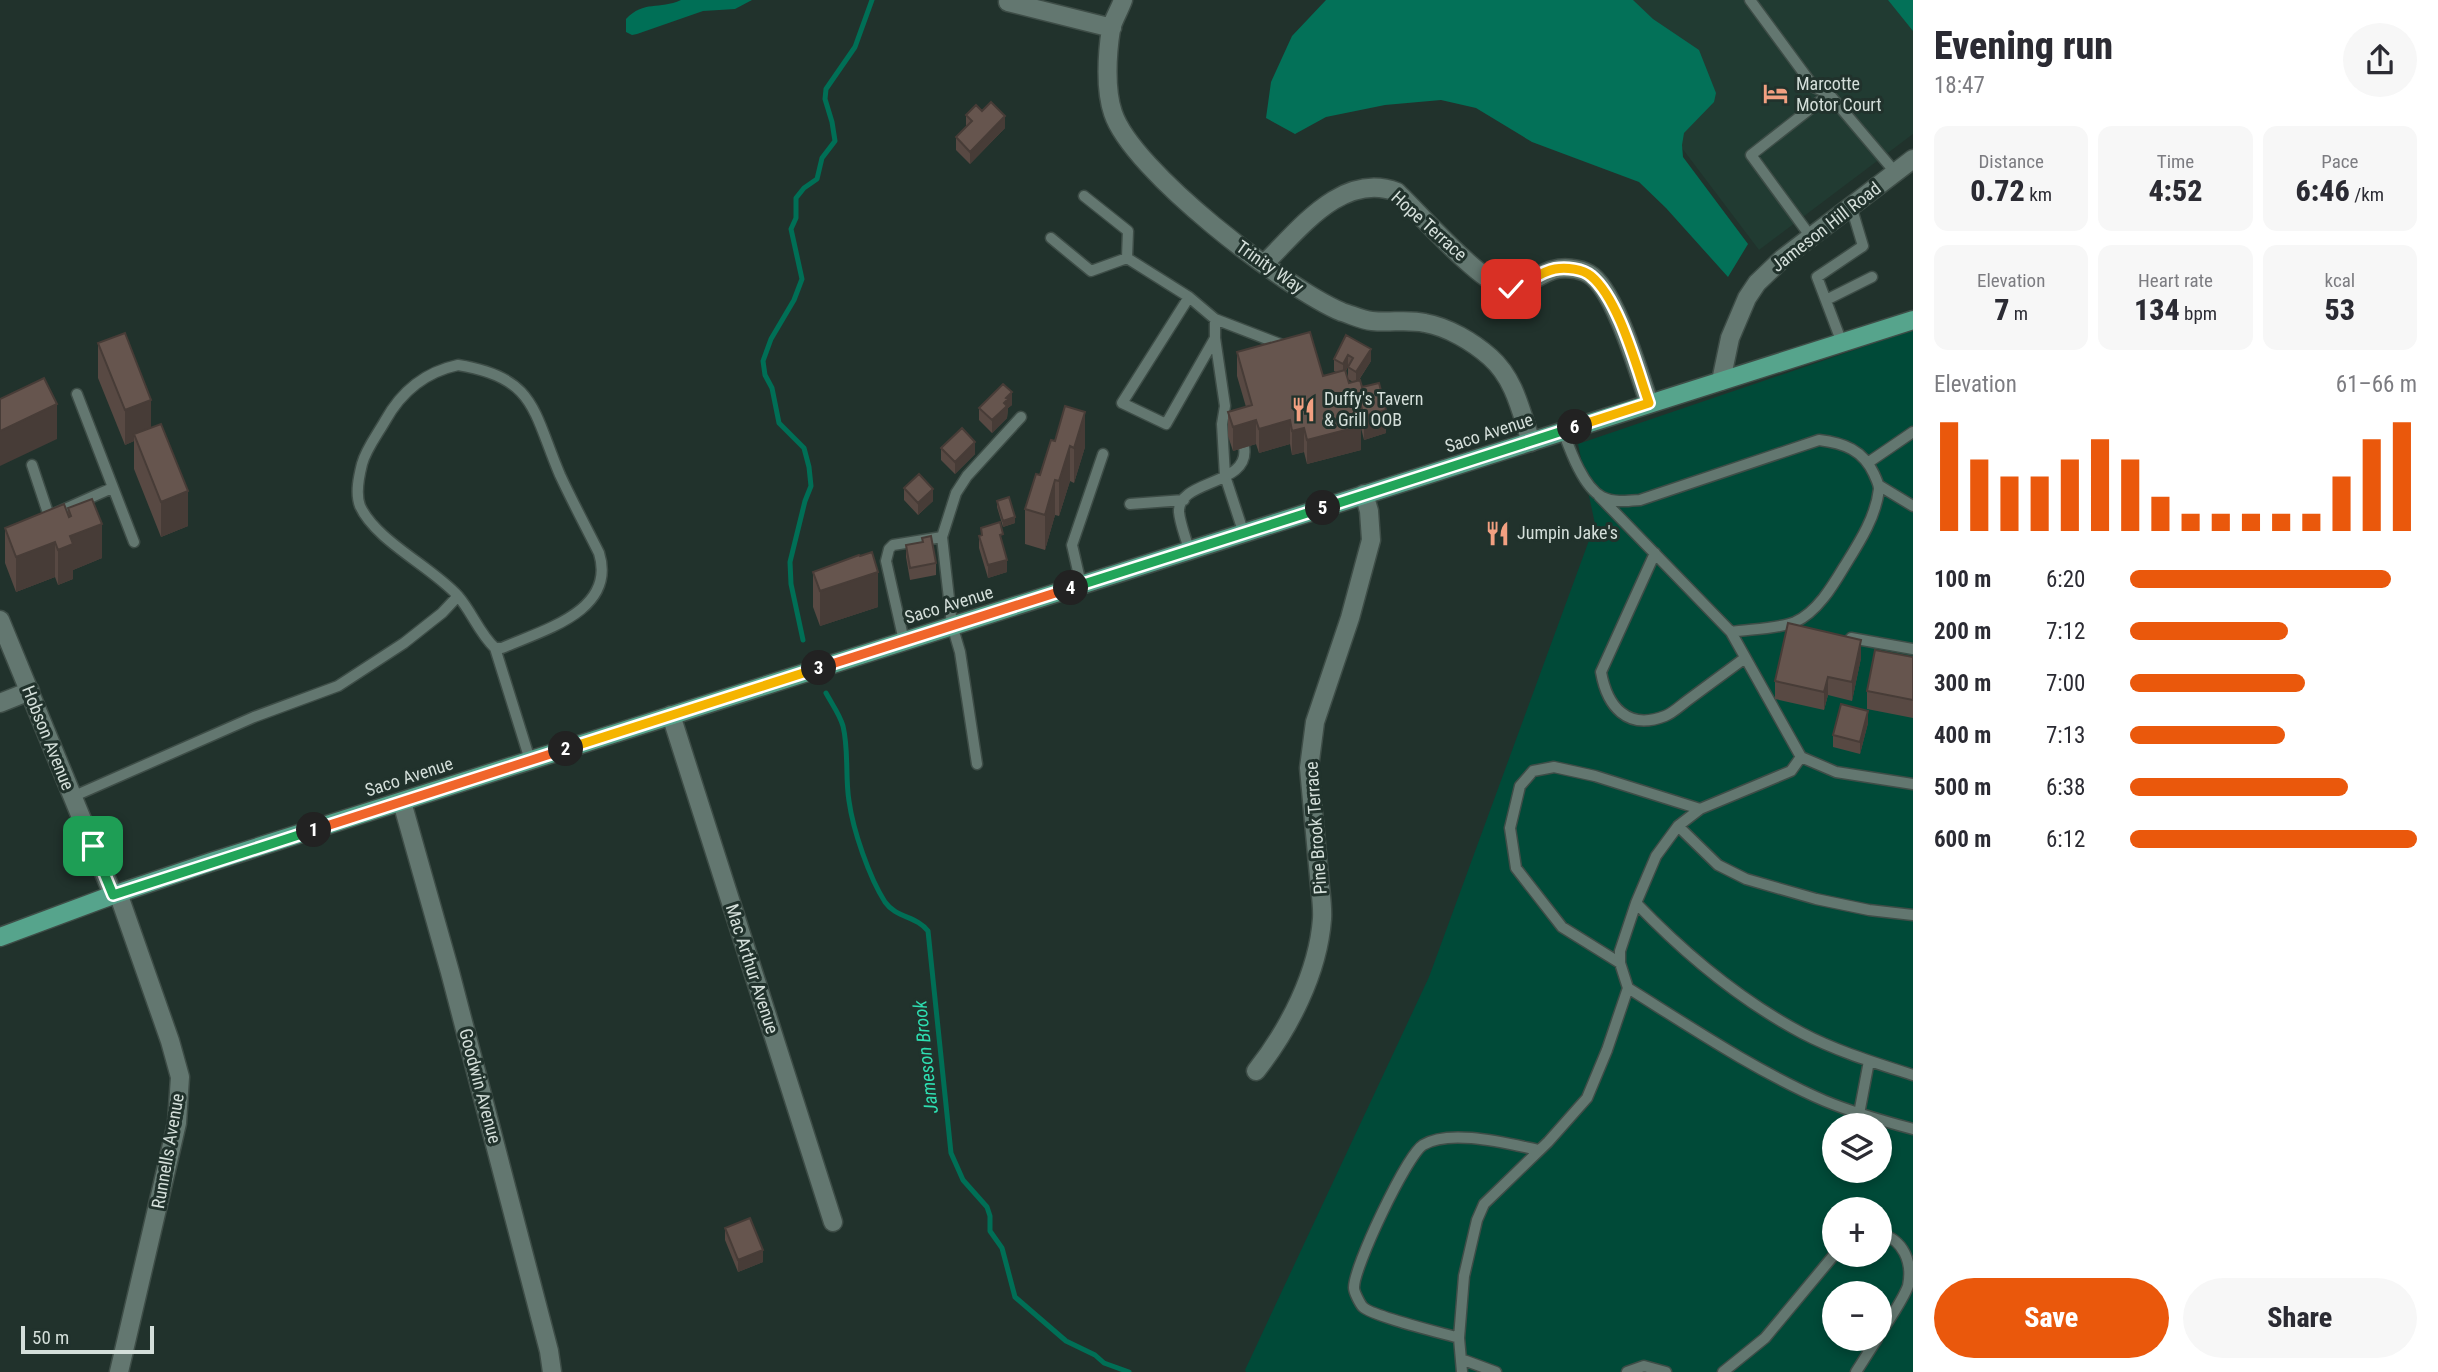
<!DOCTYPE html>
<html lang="en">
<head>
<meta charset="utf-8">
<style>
	:root { --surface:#fff; --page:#f7f7f7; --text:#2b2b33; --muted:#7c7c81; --accent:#ea580c }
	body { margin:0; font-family:"Roboto Condensed",sans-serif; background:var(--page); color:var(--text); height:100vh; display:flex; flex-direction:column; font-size:26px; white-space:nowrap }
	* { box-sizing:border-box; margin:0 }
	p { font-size:23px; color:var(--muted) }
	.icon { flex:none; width:38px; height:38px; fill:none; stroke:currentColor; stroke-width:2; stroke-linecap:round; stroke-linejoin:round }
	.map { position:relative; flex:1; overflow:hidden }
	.sheet { display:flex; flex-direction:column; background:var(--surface); width:525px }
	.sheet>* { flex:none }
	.buttons { position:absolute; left:1822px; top:1113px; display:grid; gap:14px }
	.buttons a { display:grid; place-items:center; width:70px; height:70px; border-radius:50%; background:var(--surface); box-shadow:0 4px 10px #0003; font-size:35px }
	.scale { position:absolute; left:21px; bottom:18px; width:133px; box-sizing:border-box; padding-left:7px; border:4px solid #d4dfda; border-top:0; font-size:19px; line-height:24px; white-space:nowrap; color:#d4dfda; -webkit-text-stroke:5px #21322c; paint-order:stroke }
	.pin { position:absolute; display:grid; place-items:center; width:60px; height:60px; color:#fff; margin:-30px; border-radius:14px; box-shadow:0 4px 10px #0006 }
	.km { position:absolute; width:35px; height:35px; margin:-18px; border-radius:50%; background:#222; color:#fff; font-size:19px; line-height:35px; text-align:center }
	.round { display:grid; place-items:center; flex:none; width:74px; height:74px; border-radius:37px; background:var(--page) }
	.overview { display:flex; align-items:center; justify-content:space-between; height:119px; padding:0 21px }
	h1 { font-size:38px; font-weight:800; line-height:52px }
	.metrics { display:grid; grid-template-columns:repeat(3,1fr); gap:10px; height:119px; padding:7px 21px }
	.metrics div { display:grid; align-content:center; border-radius:14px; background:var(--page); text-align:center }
	.metrics b { font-size:30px; font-weight:800 }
	.metrics small { font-size:19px; font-weight:400 }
	.metrics p { font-size:19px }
	.chart { height:196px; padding:14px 21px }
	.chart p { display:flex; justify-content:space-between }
	.chart svg { width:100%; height:126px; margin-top:7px; stroke:var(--accent); stroke-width:6 }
	.primary-button { display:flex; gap:14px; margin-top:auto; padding:14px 21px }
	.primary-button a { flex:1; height:80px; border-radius:42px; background:var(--accent); color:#fff; font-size:28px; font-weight:800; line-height:80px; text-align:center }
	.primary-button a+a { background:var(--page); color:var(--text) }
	ul { padding:0 21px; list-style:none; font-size:23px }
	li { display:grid; grid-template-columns:112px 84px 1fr; align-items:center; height:52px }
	li i { height:18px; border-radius:9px; background:var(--accent) }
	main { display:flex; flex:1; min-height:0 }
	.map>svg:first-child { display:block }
	.built { fill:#213b32 }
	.green { fill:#004a38; fill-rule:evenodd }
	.forest { fill:#037158 }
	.water { fill:#006f56 }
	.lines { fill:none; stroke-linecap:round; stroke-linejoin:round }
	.stream { stroke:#006f56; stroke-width:5 }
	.service-casing { stroke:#3e4d47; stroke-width:13 }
	.minor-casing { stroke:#3e4d47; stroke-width:21 }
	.primary-casing { stroke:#3e4d47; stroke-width:21 }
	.service { stroke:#637770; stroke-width:10 }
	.minor { stroke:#637770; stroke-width:18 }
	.primary { stroke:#56a48c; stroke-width:18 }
	.wall { fill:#584943; fill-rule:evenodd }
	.shaded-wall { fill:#473c37 }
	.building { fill:#66554e; stroke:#473c37; stroke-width:2 }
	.split-1-casing { stroke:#fff; stroke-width:14 }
	.split-2-casing { stroke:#fff; stroke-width:14 }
	.split-3-casing { stroke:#fff; stroke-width:14 }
	.split-4-casing { stroke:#fff; stroke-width:14 }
	.split-5-casing { stroke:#fff; stroke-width:14 }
	.split-6-casing { stroke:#fff; stroke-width:14 }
	.split-7-casing { stroke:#fff; stroke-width:14 }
	.split-1 { stroke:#22a559; stroke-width:9 }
	.split-2 { stroke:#f0652b; stroke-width:9 }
	.split-3 { stroke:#f5b400; stroke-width:9 }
	.split-4 { stroke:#f0652b; stroke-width:9 }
	.split-5 { stroke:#22a559; stroke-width:9 }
	.split-6 { stroke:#22a559; stroke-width:9 }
	.split-7 { stroke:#f5b400; stroke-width:9 }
	.labels { text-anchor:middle; stroke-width:6; stroke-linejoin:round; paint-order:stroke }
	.poi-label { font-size:18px; fill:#d4dfda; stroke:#21322c; text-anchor:start }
	.street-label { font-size:18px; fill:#d4dfda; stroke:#21322c }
	.water-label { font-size:19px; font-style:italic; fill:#2edeb1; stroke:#21322c }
</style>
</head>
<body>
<main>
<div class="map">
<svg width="1913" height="1372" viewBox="0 0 1913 1372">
	<rect width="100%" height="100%" fill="#21322c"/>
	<path class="built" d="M1570 0H1913V134L1759 250Z"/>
	<path class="green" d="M1913 330V1372H1246L1245 1370 1429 977 1595 524 1578 444ZM1834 1125H1880V1171H1834ZM1834 1209H1880V1255H1834ZM1834 1293H1880V1339H1834Z"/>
	<path class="forest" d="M1326 0H1633L1653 19 1699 50 1716 93 1714 102 1684 133 1682 145 1683 157 1748 244 1728 277 1666 208 1639 182 1532 142 1476 108 1441 100 1385 105 1326 117 1295 134 1266 118 1271 82 1292 36Z
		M1888 0H1913V31Z"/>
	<path class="water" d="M681 0H752L735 9 703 11 637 34 632 35 626 32V19C644 0 659 10 681 0Z"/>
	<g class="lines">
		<path class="stream" d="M803 640 791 584 790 562 805 501 811 486 809 467 804 448 779 423 772 388 765 375 763 361 771 339 794 300 802 279 791 229 796 218V198L804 188 817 179 822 158 835 141 832 122 825 99 826 89 855 47 872 0
			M826 693C832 704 840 715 843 726 849 751 845 777 849 801 853 830 869 877 885 902 896 918 917 916 928 931L951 1153 963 1180 987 1207 990 1216V1231L1002 1248 1015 1297 1066 1341 1095 1355 1104 1363 1129 1372"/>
		<defs>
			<path id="service" d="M1750 0 1814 87 1829 94 1895 172
				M1811 237 1751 155 1829 94
				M1051 238 1091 271 1127 258 1128 231 1084 196
				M1127 258 1189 297 1215 319V338L1225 406 1222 424 1225 476 1244 534
				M1189 297 1122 403 1166 424 1215 338
				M1826 300 1872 277
				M1215 319 1280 344
				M1842 343 1817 277 1863 246 1851 206
				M458 365C536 377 533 412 560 475 572 501 586 527 599 553 617 611 543 630 502 648H495C479 633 472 612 458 596 432 567 376 541 360 506 355 493 359 476 362 464 366 449 377 435 385 421 401 392 425 372 458 365Z
				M77 394 134 542
				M1563 431C1570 450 1583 487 1602 497 1614 503 1628 501 1640 500L1819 440C1844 443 1863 450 1874 474 1876 479 1879 484 1879 489 1876 517 1859 543 1844 567 1832 587 1817 612 1795 622 1778 629 1749 629 1731 632L1599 496
				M1869 462 1913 432
				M32 465 49 516
				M1880 486 1913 506
				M1130 504 1184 500
				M56 513 112 488
				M942 537 952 625 960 652 977 764
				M1189 550C1186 538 1180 524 1179 512 1177 479 1251 486 1244 447
				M1655 553 1601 672C1607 706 1627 731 1665 716 1673 713 1681 705 1688 700 1707 686 1726 672 1745 658
				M1081 584 1072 545 1103 454
				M1851 638 1913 649
				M904 641 886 561 889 549 893 545 942 537 956 493 967 476 1021 417
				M495 648 530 760
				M1801 757 1836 772 1913 784
				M72 797 254 717 338 686 404 643 442 613 458 596
				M1678 826 1718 865 1746 879 1816 899 1869 910 1913 915
				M1636 903C1685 954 1738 999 1802 1033 1836 1051 1876 1063 1913 1075
				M1620 963 1562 927 1516 868 1510 828 1520 786 1533 771 1554 767 1595 776 1700 809
				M1628 988C1692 1028 1756 1071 1825 1101 1854 1113 1883 1121 1913 1129
				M1859 1114 1869 1061
				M1880 1234C1903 1239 1913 1262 1908 1286 1902 1302 1889 1319 1880 1334
				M1459 1338C1442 1333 1372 1316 1363 1307 1360 1304 1354 1292 1354 1288 1353 1268 1407 1155 1423 1145 1450 1128 1509 1144 1539 1150
				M1461 1359 1496 1372
				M1462 1372 1459 1338 1464 1276 1477 1220 1484 1204 1548 1142 1587 1098 1607 1050 1628 988 1620 963V951L1636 903 1656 856 1678 826 1700 809 1791 771 1801 757 1731 632
				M1627 1372 1644 1366 1666 1372
				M1723 1372 1765 1338 1834 1255
				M1856 1372 1877 1339"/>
			<path id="minor" d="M1123 0C1120 9 1113 20 1111 29 1107 54 1105 90 1113 113 1132 171 1285 288 1342 312 1352 315 1362 320 1372 321 1390 323 1408 319 1425 323 1448 327 1473 342 1490 357 1515 379 1521 412 1531 442
				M1008 2 1112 28
				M1264 264C1299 230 1342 171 1397 192 1419 213 1478 280 1504 287 1521 293 1537 274 1553 270 1563 267 1579 268 1589 274 1615 289 1639 374 1649 403
				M1721 381 1730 338 1747 298 1757 283 1782 259 1913 159
				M0 620 113 895
				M0 703 30 691
				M671 715 833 1222
				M402 802 450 972 549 1351 552 1372
				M118 893 170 1041 180 1077 177 1123 119 1372
				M1256 1071C1289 1029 1318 973 1322 919 1323 905 1320 890 1319 876 1316 840 1312 804 1309 768L1315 722 1350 618 1371 540 1369 511 1364 494"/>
			<path id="primary" d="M0 937 113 895 211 862 1913 320"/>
		</defs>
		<use href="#service" class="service-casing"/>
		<use href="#minor" class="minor-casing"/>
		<use href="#primary" class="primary-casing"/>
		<use href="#service" class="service"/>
		<use href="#minor" class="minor"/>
		<use href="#primary" class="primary"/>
	</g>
	<path class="wall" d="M982 111 1005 128 970 164 956 150V137L966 127V115Z
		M1346 335 1371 361 1359 380 1386 433 1364 440 1361 428V450L1307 464 1304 452 1292 455 1290 444 1259 453 1256 444 1233 451 1228 436V412L1246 407 1237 376V352L1323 376 1336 372 1334 371V359ZM1348 367V379L1353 382 1349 383 1346 371Z
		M98 343 151 428 188 526 161 537 134 469V441L125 445 98 378Z
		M1012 405 1008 408 1007 418 992 433 979 420V408Z
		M1051 440 1085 447 1074 483 1070 481 1059 516 1055 515 1045 550 1025 544V509L1040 475Z
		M941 448 975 454 955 474 941 460Z
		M904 488 933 501 918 515 904 500Z
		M997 501 1015 523 1003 527 997 507Z
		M68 508 102 558 73 570V579L58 585 55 577 16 592 5 563V528L68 514Z
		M981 528 1003 545 1007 572 988 578 979 548V536L981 535Z
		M922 538 936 563V575L910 580 906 557V545L922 542Z
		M860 556 878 607 820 626 813 607V572Z
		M1913 657V718L1867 709V691Z
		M1861 658 1852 701 1828 695 1824 710 1775 699V681Z
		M1868 723 1860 754 1833 747V735Z
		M725 1228 763 1262 738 1272 725 1240Z"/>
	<path class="shaded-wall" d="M1005 116V128L970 164V152Z
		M1371 349V361L1356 384V372Z
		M1348 355V367L1343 376V364Z
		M1012 392V405L1008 408 1007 418 992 433V420L1004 403 1006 398Z
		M1359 399V423L1354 400Z
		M151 400V435L134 434V441L125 445V410Z
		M57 404V439L0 466V431Z
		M1386 410V433L1364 440V416Z
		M1085 412V447L1074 483V448Z
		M1256 420V444L1233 451V427Z
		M1290 420V444L1259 453V429Z
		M1361 426V450L1307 464V440Z
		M1304 428V452L1292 455V431Z
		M975 442V454L955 474V462Z
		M1070 446V481L1059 516V481Z
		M1055 480V515L1045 550V515Z
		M933 489V501L918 515V503Z
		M188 491V526L161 537V502Z
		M1015 517V523L1003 527V521Z
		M102 524V558L73 570V579L58 585V550L70 536Z
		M55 542V577L16 592V557Z
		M1007 560V572L988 578V565Z
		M878 572V607L820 626V591Z
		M1861 640V658L1852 701V682Z
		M1828 677V695L1824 710V692Z
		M1868 711V723L1860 754V742Z
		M763 1250V1262L738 1272V1260Z"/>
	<path class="building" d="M991 102 1005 116 970 152 956 137 972 121 966 115 976 105 982 111Z
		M1310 332 1323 376 1345 370 1349 383 1360 380 1362 387 1379 383 1386 410 1364 416 1359 399 1354 400 1361 426 1307 440 1304 428 1292 431 1290 420 1259 429 1256 420 1233 427 1228 412 1252 405 1237 352Z
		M125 333 151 400 125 410 98 343Z
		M1346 335 1371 349 1356 372 1348 367 1353 358 1348 355 1343 364 1334 359Z
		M44 378 57 404 0 431V399Z
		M1003 384 1012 392 1006 398 1008 399 1004 403 1007 406 992 420 979 408Z
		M1065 406 1085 412 1074 448 1070 446 1059 481 1055 480 1045 515 1025 509 1036 474 1040 475 1051 440 1055 441Z
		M161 424 188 491 161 502 134 434Z
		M962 428 975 442 955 462 941 448Z
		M919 474 933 489 918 503 904 488Z
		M1009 497 1015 517 1003 521 997 501Z
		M92 499 102 524 70 536 73 544 58 550 55 542 16 557 5 528 64 504 69 517 71 516 68 508Z
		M1000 522 1003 534 1000 535 1007 560 988 565 979 536 982 535 981 528Z
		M931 536 936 563 910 568 906 545 923 542 922 538Z
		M872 552 878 572 820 591 813 572 859 555 860 556Z
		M1788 623 1861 640 1852 682 1828 677 1824 692 1775 681Z
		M1875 650 1913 657V700L1867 691Z
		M1841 704 1868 711 1860 742 1833 735Z
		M750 1218 763 1250 738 1260 725 1228Z"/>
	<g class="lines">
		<defs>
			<path id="split-1" d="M93 846 113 895 314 830"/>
			<path id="split-2" d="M314 830 566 749"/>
			<path id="split-3" d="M566 749 819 668"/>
			<path id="split-4" d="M819 668 1071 588"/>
			<path id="split-5" d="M1071 588 1323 508"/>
			<path id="split-6" d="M1323 508 1575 427"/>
			<path id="split-7" d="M1511 289C1527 284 1539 272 1555 269 1566 267 1583 269 1591 276 1619 299 1637 369 1649 403L1575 427"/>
		</defs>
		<use href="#split-1" class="split-1-casing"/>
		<use href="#split-2" class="split-2-casing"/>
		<use href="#split-3" class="split-3-casing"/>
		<use href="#split-4" class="split-4-casing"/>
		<use href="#split-5" class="split-5-casing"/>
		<use href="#split-6" class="split-6-casing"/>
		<use href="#split-7" class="split-7-casing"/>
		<use href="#split-1" class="split-1"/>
		<use href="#split-2" class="split-2"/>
		<use href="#split-3" class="split-3"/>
		<use href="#split-4" class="split-4"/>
		<use href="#split-5" class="split-5"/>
		<use href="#split-6" class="split-6"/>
		<use href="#split-7" class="split-7"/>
	</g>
	<defs>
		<symbol id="hotel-bare" viewBox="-9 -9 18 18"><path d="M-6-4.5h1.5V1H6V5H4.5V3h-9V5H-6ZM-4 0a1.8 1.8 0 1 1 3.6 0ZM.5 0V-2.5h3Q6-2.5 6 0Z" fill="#f2a081" stroke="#21322c" stroke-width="2.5" paint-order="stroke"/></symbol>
		<symbol id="restaurant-bare" viewBox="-9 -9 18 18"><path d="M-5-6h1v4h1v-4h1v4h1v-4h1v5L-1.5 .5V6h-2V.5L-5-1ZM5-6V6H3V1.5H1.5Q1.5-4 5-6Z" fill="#f2a081" stroke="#21322c" stroke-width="2.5" paint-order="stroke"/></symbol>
	</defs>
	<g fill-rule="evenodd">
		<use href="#hotel-bare" x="1758" y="76" width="35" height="35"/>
		<use href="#restaurant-bare" x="1286" y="392" width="35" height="35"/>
		<use href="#restaurant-bare" x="1480" y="516" width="35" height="35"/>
	</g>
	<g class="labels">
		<g class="poi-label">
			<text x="1796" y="90">Marcotte<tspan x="1796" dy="21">Motor Court</tspan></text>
			<text x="1324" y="405">Duffy's Tavern<tspan x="1324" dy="21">&amp; Grill OOB</tspan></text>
			<text x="1517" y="539">Jumpin Jake's</text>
		</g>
		<g class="street-label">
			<text transform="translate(1429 226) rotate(42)" y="6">Hope Terrace</text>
			<text transform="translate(1826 227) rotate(-38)" y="6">Jameson Hill Road</text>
			<text transform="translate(1270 267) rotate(35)" y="6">Trinity Way</text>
			<text transform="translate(1489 433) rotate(-18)" y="6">Saco Avenue</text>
			<text transform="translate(949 605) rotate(-17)" y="6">Saco Avenue</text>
			<text transform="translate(48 738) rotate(68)" y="6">Hobson Avenue</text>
			<text transform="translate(409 777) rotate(-18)" y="6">Saco Avenue</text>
			<text transform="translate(1316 828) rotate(-94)" y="6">Pine Brook Terrace</text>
			<text transform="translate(752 969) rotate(72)" y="6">Mac Arthur Avenue</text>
			<text transform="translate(480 1086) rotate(75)" y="6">Goodwin Avenue</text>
			<text transform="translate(168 1151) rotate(-80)" y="6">Runnells Avenue</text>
		</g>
		<g class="water-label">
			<text transform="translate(925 1057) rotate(-96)" y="7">Jameson Brook</text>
		</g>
	</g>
</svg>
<div class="buttons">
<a><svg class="icon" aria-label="layers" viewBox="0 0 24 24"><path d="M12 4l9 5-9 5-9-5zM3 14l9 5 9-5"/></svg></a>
<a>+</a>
<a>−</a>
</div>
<div class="scale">50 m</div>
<div class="pin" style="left:93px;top:846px;background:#1e9e55"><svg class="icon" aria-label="arrive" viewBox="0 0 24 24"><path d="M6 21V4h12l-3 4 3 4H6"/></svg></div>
<div class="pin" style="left:1511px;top:289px;background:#d93025"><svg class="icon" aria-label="check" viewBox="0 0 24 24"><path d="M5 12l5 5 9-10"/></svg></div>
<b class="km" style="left:314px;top:830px">1</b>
<b class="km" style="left:566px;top:749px">2</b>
<b class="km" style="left:819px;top:668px">3</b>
<b class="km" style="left:1071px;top:588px">4</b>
<b class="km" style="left:1323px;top:508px">5</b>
<b class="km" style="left:1575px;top:427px">6</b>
</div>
<section class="sheet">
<div class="overview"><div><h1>Evening run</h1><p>18:47</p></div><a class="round"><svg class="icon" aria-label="share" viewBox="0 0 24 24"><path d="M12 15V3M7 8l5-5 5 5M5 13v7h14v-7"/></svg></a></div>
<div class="metrics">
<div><p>Distance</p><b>0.72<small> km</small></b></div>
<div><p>Time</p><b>4:52</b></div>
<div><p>Pace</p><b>6:46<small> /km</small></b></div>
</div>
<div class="metrics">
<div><p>Elevation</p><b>7<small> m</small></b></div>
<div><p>Heart rate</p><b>134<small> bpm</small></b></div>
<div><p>kcal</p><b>53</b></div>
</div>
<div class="chart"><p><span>Elevation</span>61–66 m</p>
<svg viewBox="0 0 160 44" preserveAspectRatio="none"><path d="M5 44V6M15 44V19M25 44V25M35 44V25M45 44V19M55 44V12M65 44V19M75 44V32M85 44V38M95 44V38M105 44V38M115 44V38M125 44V38M135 44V25M145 44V12M155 44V6"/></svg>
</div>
<ul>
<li><b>100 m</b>6:20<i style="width:91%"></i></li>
<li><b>200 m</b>7:12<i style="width:55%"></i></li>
<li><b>300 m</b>7:00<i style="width:61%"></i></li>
<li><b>400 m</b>7:13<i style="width:54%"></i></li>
<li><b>500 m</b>6:38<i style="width:76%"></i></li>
<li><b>600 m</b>6:12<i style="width:100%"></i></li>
</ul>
<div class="primary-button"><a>Save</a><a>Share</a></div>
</section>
</main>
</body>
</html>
